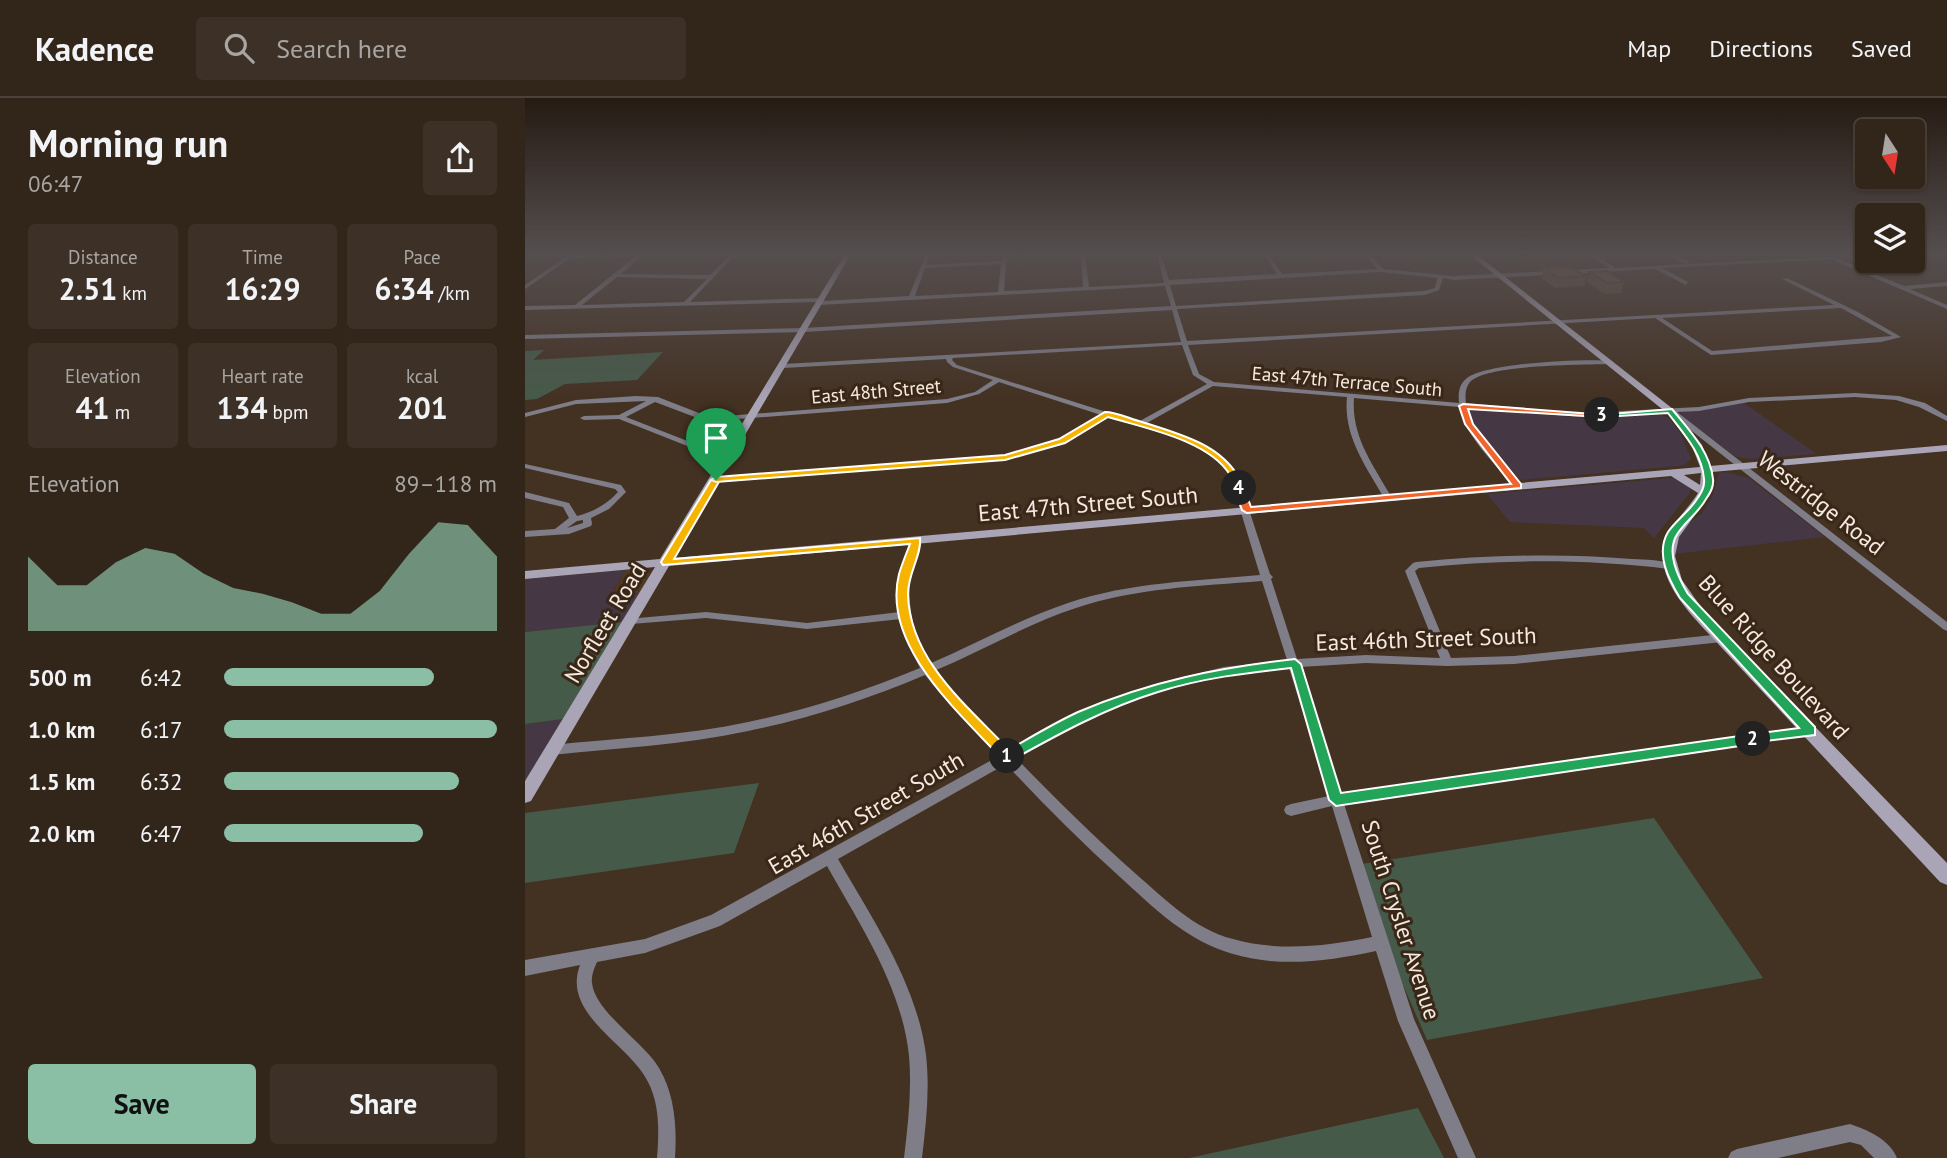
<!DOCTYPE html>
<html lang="en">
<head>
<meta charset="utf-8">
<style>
	:root { --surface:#32251a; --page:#3d3127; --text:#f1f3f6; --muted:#a8a5a2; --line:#4d4239; --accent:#8abfa5 }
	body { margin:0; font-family:"PT Sans",sans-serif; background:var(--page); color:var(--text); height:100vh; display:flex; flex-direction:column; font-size:26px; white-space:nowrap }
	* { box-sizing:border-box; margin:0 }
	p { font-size:23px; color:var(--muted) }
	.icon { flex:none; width:38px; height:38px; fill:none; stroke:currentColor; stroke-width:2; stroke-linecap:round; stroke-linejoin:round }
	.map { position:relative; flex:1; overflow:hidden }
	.side { display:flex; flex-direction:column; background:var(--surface); width:525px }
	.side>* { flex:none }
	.needle { width:46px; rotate:168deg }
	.controls { position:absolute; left:1330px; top:21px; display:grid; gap:14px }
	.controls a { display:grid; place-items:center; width:70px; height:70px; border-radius:7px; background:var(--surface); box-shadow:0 2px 5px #0004,0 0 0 2px var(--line); font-size:35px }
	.pin { position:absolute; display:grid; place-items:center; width:60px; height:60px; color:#fff; margin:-72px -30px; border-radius:50% 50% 50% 0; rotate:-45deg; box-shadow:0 0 7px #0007 }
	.pin .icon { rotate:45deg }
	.km { position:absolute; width:35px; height:35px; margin:-18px; border-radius:50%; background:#222; color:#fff; font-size:19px; line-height:35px; text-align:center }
	.round { display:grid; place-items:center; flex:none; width:74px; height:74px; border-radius:7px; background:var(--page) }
	.head { display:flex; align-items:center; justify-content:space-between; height:119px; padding:0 28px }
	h1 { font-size:38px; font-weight:800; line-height:52px }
	.metrics { display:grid; grid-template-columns:repeat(3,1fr); gap:10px; height:119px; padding:7px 28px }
	.metrics div { display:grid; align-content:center; border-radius:7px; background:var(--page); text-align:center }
	.metrics b { font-size:30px; font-weight:800 }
	.metrics small { font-size:19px; font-weight:400 }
	.metrics p { font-size:19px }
	.chart { height:196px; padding:14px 28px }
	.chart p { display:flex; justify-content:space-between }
	.chart svg { width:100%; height:126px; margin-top:7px; fill:var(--accent); opacity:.7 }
	.primary-button { display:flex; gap:14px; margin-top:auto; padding:14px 28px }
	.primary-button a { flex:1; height:80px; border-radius:7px; background:var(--accent); color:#111; font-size:28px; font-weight:800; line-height:80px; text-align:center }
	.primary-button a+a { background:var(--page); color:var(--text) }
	ul { padding:0 28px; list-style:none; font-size:23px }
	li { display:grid; grid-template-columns:112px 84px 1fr; align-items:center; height:52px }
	li i { height:18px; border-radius:9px; background:var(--accent) }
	header { display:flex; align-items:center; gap:42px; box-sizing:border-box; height:98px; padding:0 35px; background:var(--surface); border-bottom:2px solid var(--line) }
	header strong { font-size:33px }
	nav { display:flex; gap:38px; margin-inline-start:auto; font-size:24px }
	.search { width:490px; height:63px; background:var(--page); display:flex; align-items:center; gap:18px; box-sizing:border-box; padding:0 24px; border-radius:7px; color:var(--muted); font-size:26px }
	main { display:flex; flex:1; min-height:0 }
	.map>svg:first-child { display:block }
	.commercial { fill:#463745 }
	.built { fill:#503824 }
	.green { fill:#465a49 }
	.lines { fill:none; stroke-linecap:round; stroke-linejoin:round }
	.street { fill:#7f7d88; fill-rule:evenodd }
	.secondary { fill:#a9a5b7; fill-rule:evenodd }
	.wall { fill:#634934 }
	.building { fill:#73553c; stroke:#503c2a; stroke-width:2 }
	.split-1 { fill:#f5b400; stroke:#fff; stroke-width:2 }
	.split-2 { fill:#22a559; stroke:#fff; stroke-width:2 }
	.split-3 { fill:#22a559; stroke:#fff; stroke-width:2 }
	.split-4 { fill:#f0652b; stroke:#fff; stroke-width:2 }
	.split-5 { fill:#f5b400; stroke:#fff; stroke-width:2 }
	.labels { text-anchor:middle; stroke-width:6; stroke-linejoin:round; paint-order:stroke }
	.far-street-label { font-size:19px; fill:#f5e9e0; stroke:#392718 }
	.street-label { font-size:23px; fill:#f5e9e0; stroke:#392718 }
</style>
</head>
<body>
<header>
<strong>Kadence</strong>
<div class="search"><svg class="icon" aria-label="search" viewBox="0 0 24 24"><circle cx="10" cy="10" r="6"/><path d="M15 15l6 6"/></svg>Search here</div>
<nav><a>Map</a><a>Directions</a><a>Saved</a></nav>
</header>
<main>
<section class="side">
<div class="head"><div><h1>Morning run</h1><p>06:47</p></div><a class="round"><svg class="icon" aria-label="share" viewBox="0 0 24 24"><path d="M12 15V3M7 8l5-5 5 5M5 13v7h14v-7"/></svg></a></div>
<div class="metrics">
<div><p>Distance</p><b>2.51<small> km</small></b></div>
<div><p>Time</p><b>16:29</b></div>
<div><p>Pace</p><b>6:34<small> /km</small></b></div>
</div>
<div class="metrics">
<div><p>Elevation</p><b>41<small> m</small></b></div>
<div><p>Heart rate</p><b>134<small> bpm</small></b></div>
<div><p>kcal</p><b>201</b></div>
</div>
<div class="chart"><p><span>Elevation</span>89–118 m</p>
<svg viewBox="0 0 160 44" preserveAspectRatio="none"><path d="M0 44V18L10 28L20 28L30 20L40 15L50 17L60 24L70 29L80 31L90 34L100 38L110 38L120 30L130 17L140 6L150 7L160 18V44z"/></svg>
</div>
<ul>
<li><b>500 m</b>6:42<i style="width:77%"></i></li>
<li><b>1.0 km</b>6:17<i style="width:100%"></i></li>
<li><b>1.5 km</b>6:32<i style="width:86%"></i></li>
<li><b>2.0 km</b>6:47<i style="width:73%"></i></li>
</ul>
<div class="primary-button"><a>Save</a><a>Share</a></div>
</section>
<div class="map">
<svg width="1422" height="1060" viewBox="0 0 1422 1060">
	<rect width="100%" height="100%" fill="#433122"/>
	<path class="commercial" d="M1219 305 1292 356 1227 361 1211 359 1155 317 1157 314Z
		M948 312 1062 320 1137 317 1145 321 1156 336 1166 361 1160 367 1153 368 995 382 950 329 944 316Z
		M1201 374 1224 380 1300 439 1149 456 1150 445 1159 429 1177 415 1187 399 1194 375Z
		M1146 380 1157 381 1166 389 1164 396 1129 440 1119 430 985 424 962 396Z
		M101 472 85 497 115 495 97 524 0 534V481Z
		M38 621 0 684V626Z"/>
	<path class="built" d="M121 471 125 476 115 495 85 498 101 472Z"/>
	<path class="green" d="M19 252 8 262 138 254 112 282 40 286 12 301 0 302V253Z
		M97 524 38 621 0 626V534Z
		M234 685 209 755 0 785V715Z
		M1129 720 1238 880 902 942 875 880 837 766Z
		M893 1010 919 1060H664Z"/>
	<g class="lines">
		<path class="street" d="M45 156H49L48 158 132 156 117 158 96 176 185 177 206 156H211L165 204 296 200 298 203 384 198 401 156H405L401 167 477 163 478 156H482L479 193 558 189 556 156H560L564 189 639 185 632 156H636L644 182 752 176 739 156H743L757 176 852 171 839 156H844L858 171 929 178 1084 170 1063 156H1068L1091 170 1160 166 1142 156H1148L1164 164V166L1342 157V159L1314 161 1379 188 1422 184V188L1385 191 1422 207V211L1310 163V161L1137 170 1163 184 1161 187 1130 171 929 182 918 180 914 192 900 197 652 211 662 243 1309 207 1257 181 1262 180 1333 214 1376 239 1356 244 1186 257 1130 220 663 247 674 276 689 284 934 305C933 295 934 286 942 280 962 265 1060 260 1087 263L1088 264 1085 266C1058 267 962 266 945 284 940 290 940 298 941 305L1057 315 1174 309 1224 300 1330 295 1374 298 1400 305 1422 318V323L1394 309 1371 302 1330 299 1224 304 1174 313 1152 314 1422 524V533L1418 531 1144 315 1057 319 942 310C950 341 978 363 997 388L993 391 990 390C970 365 942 341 934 309L829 300C826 339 849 368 867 400L863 403 859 400C841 368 818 338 822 299L688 288 620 326C656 338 688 344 712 375L745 476 748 479 746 481 772 561 841 557 915 560 880 473 888 465 891 464C963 457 1035 455 1107 461 1120 462 1139 461 1149 468L1144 471C1060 461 978 461 894 470L890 473 926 560 989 558 1197 536 1202 540 1197 544 989 566 922 568 841 565 775 569 816 696 1285 628 1289 630 1291 633 1289 636 819 706 889 921 951 1060H933L873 923 851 853C804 863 755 870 708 856 662 843 630 811 595 779 555 743 517 705 481 666L313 761C348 822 392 886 401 957 405 992 401 1026 397 1060H379C383 1026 387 992 384 958 377 889 335 827 302 768L195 828 120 855 72 864C69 871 66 878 67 885 70 914 119 944 134 970 150 997 152 1029 150 1060H132C134 1035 135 1007 123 984 105 946 36 917 55 867L0 878V862L120 841 186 817 474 658 413 593 400 577C343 601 283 621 223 633 158 647 92 650 27 657L23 655 21 652 23 649 27 647C92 640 159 638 223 624 282 612 339 593 395 570L386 552 376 521 282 531 181 520 106 526 102 525 101 523 102 521 181 514 282 525 375 514C371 489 377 466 386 442L391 439 396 442C378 489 382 522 404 566 451 546 495 521 543 505 605 484 671 483 735 477L704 375C675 340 624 333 583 319L540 345 480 361 191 384 187 382 191 380 480 357 534 341 576 317 474 284 454 296 422 305 200 322 175 321 130 304 101 319 183 351V355H180L94 321 59 322 55 320 59 318 94 317 121 303 51 306 0 319V315L51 302 111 298 133 299 179 317 200 318 422 301 450 294 468 282 428 269 422 264 421 261 258 270 255 268 258 266 656 244 647 212 279 234 0 241V237L279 230 646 208 640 188 294 207 292 206V204L0 212V208L50 207 111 158 44 161 0 191V187ZM476 166 473 194 390 198 400 170ZM856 174 912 180 910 190 899 193 651 208 645 187ZM92 179 182 181 159 204 57 207ZM1316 210 1367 238 1187 253 1137 220ZM657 247 668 277 682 286 613 324 432 267 427 262 428 260ZM737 483 762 562 699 569 626 587 552 615 484 652 409 573C457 553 502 526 551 510 610 490 675 488 737 483ZM764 570 804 698 766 706 761 708 759 712 761 716 766 718 807 708 847 839C802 848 754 854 708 841 669 831 641 802 611 776 569 739 530 700 491 660 514 647 537 631 562 621 625 592 694 574 764 570Z
			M0 366 96 387 101 394 84 411 66 420 67 426 66 428 44 436 0 439V433L30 431 44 420 38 409 0 400V394L44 405 52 418C68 414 81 407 93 394L90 391 0 370ZM58 422V425L42 430 52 423Z
			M1325 1026C1343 1032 1364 1041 1372 1060H1349L1336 1047 1325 1044 1253 1060H1203L1206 1054 1212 1051Z"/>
		<path class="secondary" d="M320 156H326L148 460 1175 369 1167 348 1142 315 944 156H951L1148 311 1177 347 1185 368 1422 347V353L1187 374 1186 395 1154 439 1150 458 1157 482 1181 516 1422 765V787L1415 784 1183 535C1161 511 1127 476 1141 440 1148 424 1164 410 1173 395L1146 378 144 468 6 703 0 705V683L130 469 0 481V473L135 461ZM1176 375 1175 387 1159 377Z"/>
	</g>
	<path class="wall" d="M1019 170 1062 178 1059 188 1030 190 1016 180Z
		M1064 174 1099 184 1096 195 1080 196 1062 184Z"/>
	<path class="building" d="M1043 169 1062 178 1033 180 1019 170Z
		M1082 173 1099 184 1083 185 1064 174Z"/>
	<linearGradient id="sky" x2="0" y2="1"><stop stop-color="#251b13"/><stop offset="0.51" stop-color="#554e4f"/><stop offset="1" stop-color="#554e4f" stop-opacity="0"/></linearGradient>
	<rect width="1422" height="304" fill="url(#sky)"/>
	<path class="split-1" d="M191 379 195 382 149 461 395 440C397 457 382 477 383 497 385 564 445 610 487 655V662H478C435 615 356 548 374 476 377 466 381 456 385 446L138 467 136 464 186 382Z"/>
	<path class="split-2" d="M770 561 776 566 816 695 1228 636 1235 641 1228 646 811 708 804 702 766 570C721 575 677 580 633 594 581 610 534 636 487 662H478L476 658 478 655C503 641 527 626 553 614 626 583 692 570 770 561Z"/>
	<path class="split-3" d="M1147 311C1164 332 1185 353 1188 381 1189 389 1185 395 1181 401 1174 414 1162 422 1153 435 1140 453 1153 479 1163 496L1290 629V637L1224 645 1222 641 1228 636 1274 630 1155 500C1144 482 1130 456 1143 434 1151 422 1164 414 1172 401 1176 395 1180 389 1179 381 1177 355 1158 335 1143 315L1077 319 1073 317Z"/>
	<path class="split-4" d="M938 306 1081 317 1077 319 943 311 948 326 996 386V390L722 415 717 412 709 390 714 387 719 390 726 409 986 386 940 326 934 308Z"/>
	<path class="split-5" d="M580 314C592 314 605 321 617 324 657 337 702 347 719 390L711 392C708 387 707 381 705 377 684 342 619 330 583 319L540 345 480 362 191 384 186 382 191 379 480 357 534 341Z"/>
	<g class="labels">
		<g class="far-street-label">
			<text transform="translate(822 283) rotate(5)" y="7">East 47th Terrace South</text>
			<text transform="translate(351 293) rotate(-5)" y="7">East 48th Street</text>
		</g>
		<g class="street-label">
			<text transform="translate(1296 405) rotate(38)" y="8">Westridge Road</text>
			<text transform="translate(563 406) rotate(-5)" y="8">East 47th Street South</text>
			<text transform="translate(80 525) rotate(-59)" y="8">Norfleet Road</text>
			<text transform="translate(901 541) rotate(-2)" y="8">East 46th Street South</text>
			<text transform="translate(1249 559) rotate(48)" y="8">Blue Ridge Boulevard</text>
			<text transform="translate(341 715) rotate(-30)" y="8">East 46th Street South</text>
			<text transform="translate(876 822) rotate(72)" y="8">South Crysler Avenue</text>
		</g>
	</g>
</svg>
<div class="controls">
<a><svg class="needle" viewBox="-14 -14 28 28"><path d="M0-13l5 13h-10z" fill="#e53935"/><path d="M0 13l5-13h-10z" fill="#a8a5a2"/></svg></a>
<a><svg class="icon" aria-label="layers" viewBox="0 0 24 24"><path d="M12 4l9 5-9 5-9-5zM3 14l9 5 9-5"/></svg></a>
</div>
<div class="pin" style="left:191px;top:382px;background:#1e9e55"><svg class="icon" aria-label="arrive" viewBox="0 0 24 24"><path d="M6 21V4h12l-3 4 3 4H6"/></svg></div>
<b class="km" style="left:482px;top:658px">1</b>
<b class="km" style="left:1228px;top:641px">2</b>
<b class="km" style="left:1077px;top:317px">3</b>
<b class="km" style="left:714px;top:390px">4</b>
</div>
</main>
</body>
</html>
